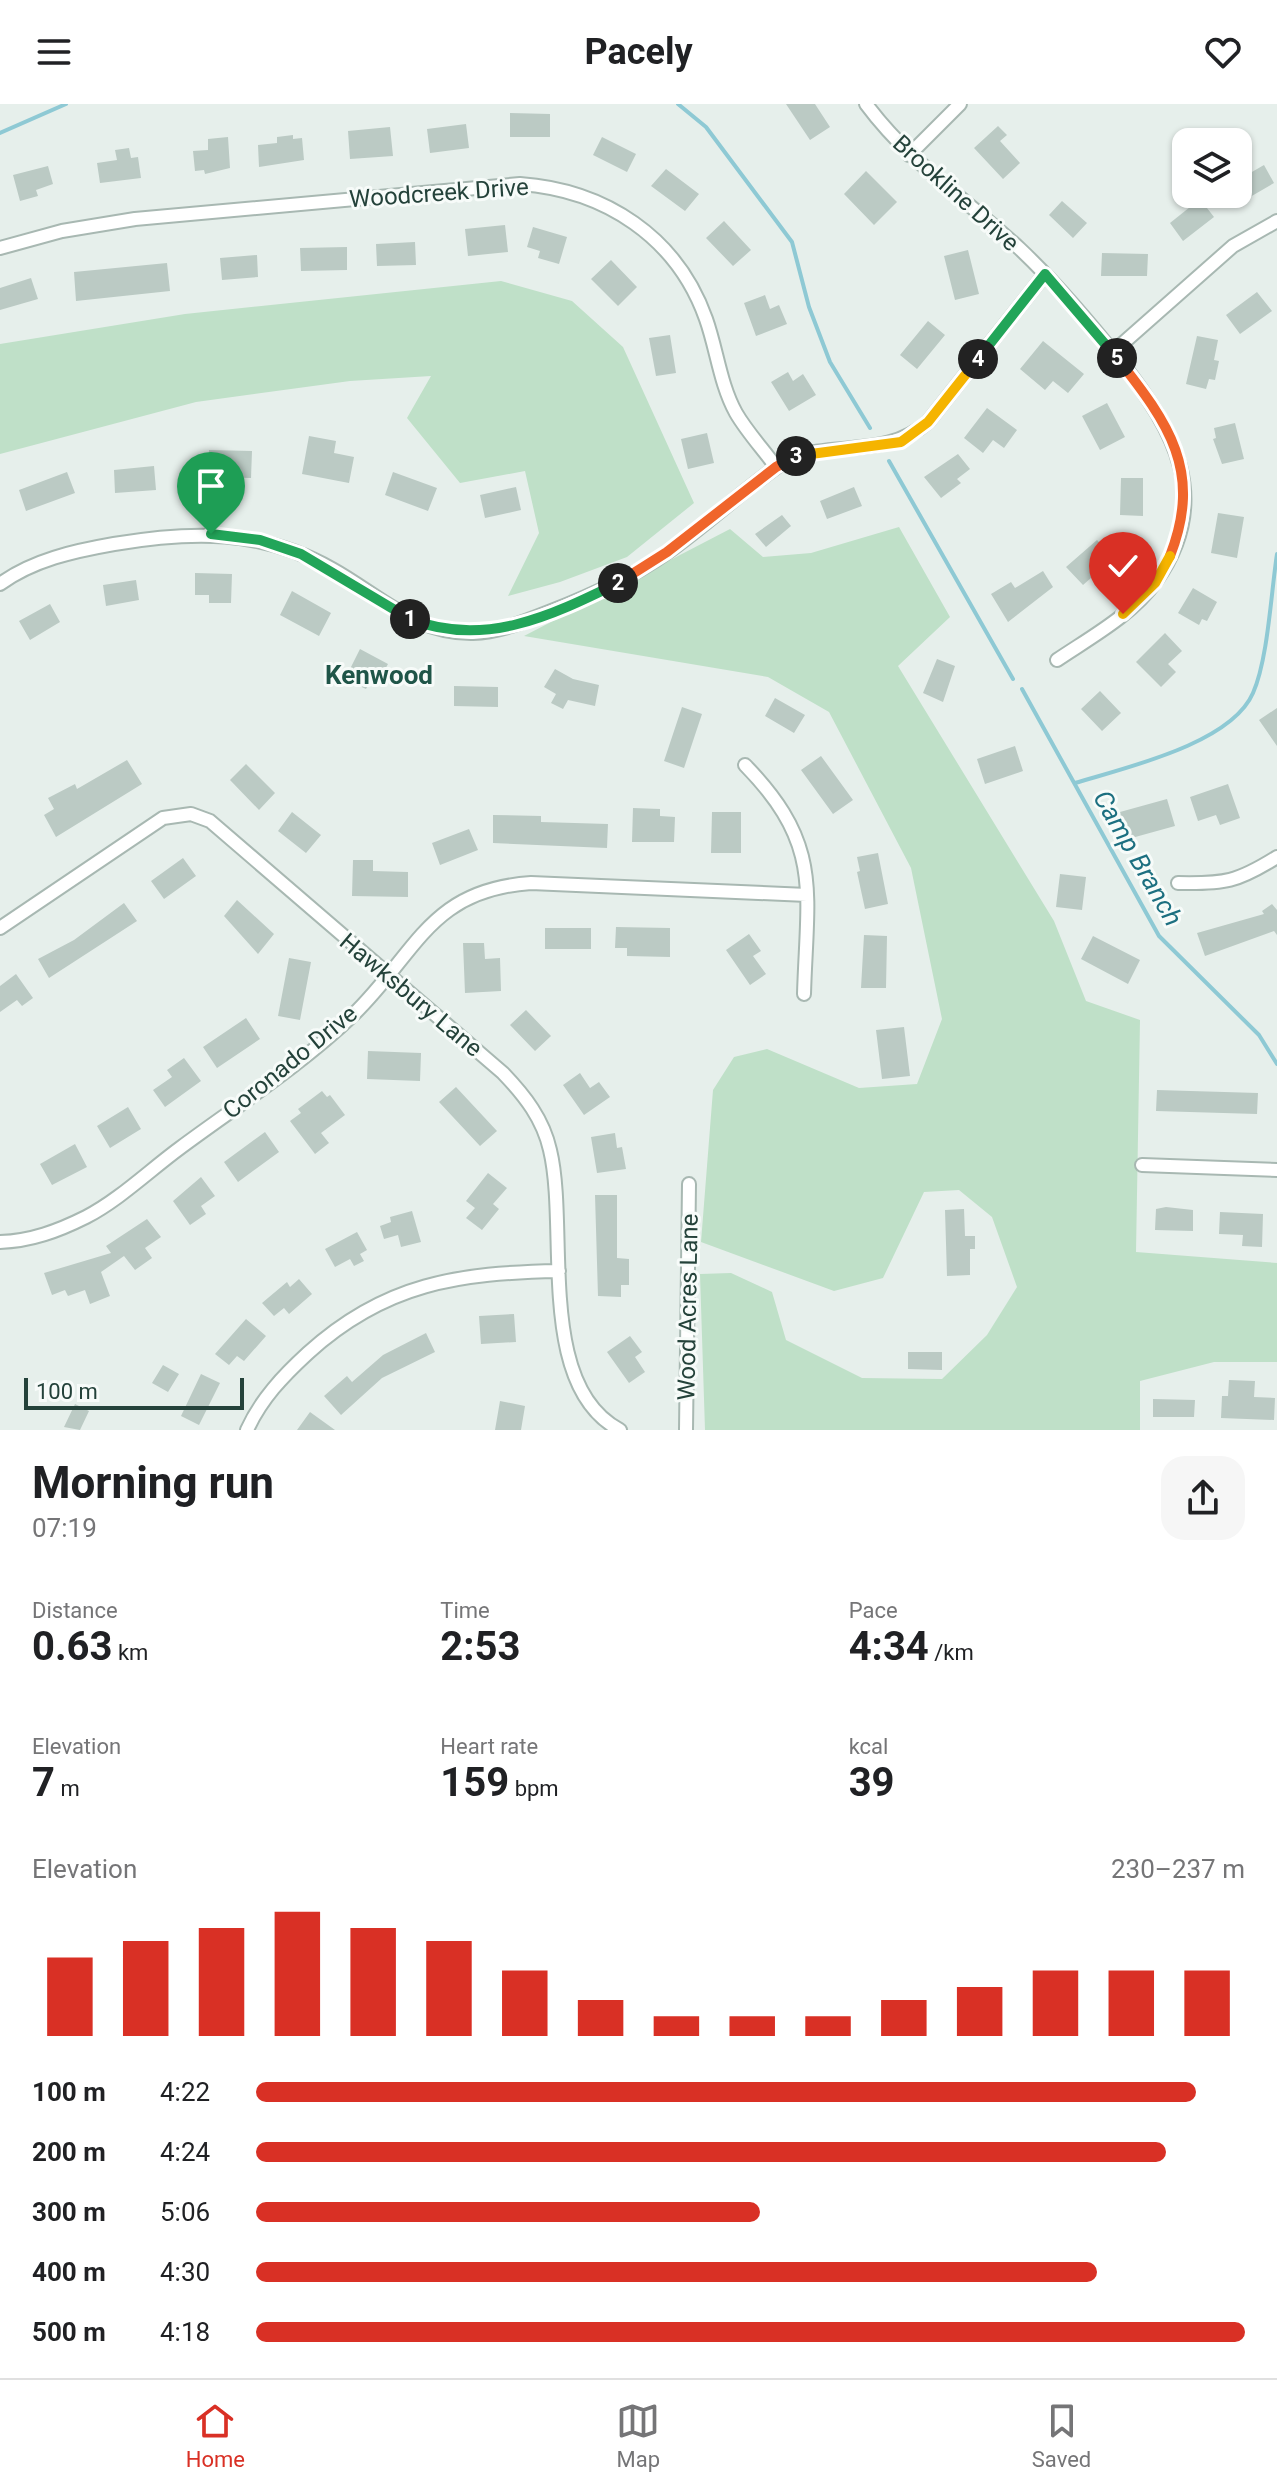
<!DOCTYPE html>
<html lang="en">
<head>
<meta charset="utf-8">
<style>
	:root { --surface:#fff; --page:#f6f6f6; --text:#202124; --muted:#757577; --line:#e0e0e0; --accent:#d93025 }
	body { margin:0; font-family:Roboto,sans-serif; background:var(--page); color:var(--text); height:100vh; display:flex; flex-direction:column; font-size:30px; white-space:nowrap }
	* { box-sizing:border-box; margin:0 }
	p { font-size:26px; color:var(--muted) }
	.icon { flex:none; width:44px; height:44px; fill:none; stroke:currentColor; stroke-width:2; stroke-linecap:round; stroke-linejoin:round }
	.map { position:relative; height:1326px; overflow:hidden }
	.sheet { display:flex; flex-direction:column; background:var(--surface); flex:1 }
	.sheet>* { flex:none }
	.controls { position:absolute; left:1172px; top:24px; display:grid; gap:16px }
	.controls a { display:grid; place-items:center; width:80px; height:80px; border-radius:16px; background:var(--surface); box-shadow:0 2px 6px #0004; font-size:40px }
	.scale { position:absolute; left:24px; bottom:20px; width:220px; box-sizing:border-box; padding-left:8px; border:4px solid #24423a; border-top:0; font-size:22px; line-height:28px; white-space:nowrap; color:#24423a; -webkit-text-stroke:6px #f7fbf9; paint-order:stroke }
	.pin { position:absolute; display:grid; place-items:center; width:68px; height:68px; color:#fff; margin:-82px -34px; border-radius:50% 50% 50% 0; rotate:-45deg; box-shadow:0 0 8px #0007 }
	.pin .icon { rotate:45deg }
	.km { position:absolute; width:40px; height:40px; margin:-20px; border-radius:50%; background:#222; color:#fff; font-size:22px; line-height:40px; text-align:center }
	.round { display:grid; place-items:center; flex:none; width:84px; height:84px; border-radius:24px; background:var(--page) }
	.headline { display:flex; align-items:center; justify-content:space-between; height:136px; padding:0 32px }
	h1 { font-size:44px; font-weight:700; line-height:60px }
	.metrics { display:grid; grid-template-columns:repeat(3,1fr); gap:12px; height:136px; padding:8px 32px }
	.metrics div { display:grid; align-content:center }
	.metrics b { font-size:40px; font-weight:700 }
	.metrics small { font-size:22px; font-weight:400 }
	.metrics p { font-size:22px }
	.chart { height:224px; padding:16px 32px }
	.chart p { display:flex; justify-content:space-between }
	.chart svg { width:100%; height:144px; margin-top:8px; stroke:var(--accent); stroke-width:6 }
	ul { padding:0 32px; list-style:none; font-size:26px }
	li { display:grid; grid-template-columns:128px 96px 1fr; align-items:center; height:60px }
	li i { height:20px; border-radius:10px; background:var(--accent) }
	header { display:flex; justify-content:space-between; align-items:center; height:104px; padding:0 32px; background:var(--surface); font-size:36px; font-weight:700 }
	.dock { display:flex; justify-content:space-around; align-items:center; height:112px; border-top:2px solid var(--line); background:var(--surface); font-size:22px; color:var(--muted) }
	.dock a { display:grid; justify-items:center; gap:4px }
	.dock .current { color:var(--accent) }
	.map>svg:first-child { display:block }
	.green { fill:#bfe0c8 }
	.lines { fill:none; stroke-linecap:round; stroke-linejoin:round }
	.stream { stroke:#8ec9d4; stroke-width:4 }
	.building { fill:#bbcac4 }
	.street-casing { stroke:#a8b8b2; stroke-width:16 }
	.street { stroke:#fff; stroke-width:12 }
	.split-1-casing { stroke:#fff; stroke-width:16 }
	.split-2-casing { stroke:#fff; stroke-width:16 }
	.split-3-casing { stroke:#fff; stroke-width:16 }
	.split-4-casing { stroke:#fff; stroke-width:16 }
	.split-5-casing { stroke:#fff; stroke-width:16 }
	.split-6-casing { stroke:#fff; stroke-width:16 }
	.split-7-casing { stroke:#fff; stroke-width:16 }
	.split-1 { stroke:#22a559; stroke-width:10 }
	.split-2 { stroke:#22a559; stroke-width:10 }
	.split-3 { stroke:#f0652b; stroke-width:10 }
	.split-4 { stroke:#f5b400; stroke-width:10 }
	.split-5 { stroke:#22a559; stroke-width:10 }
	.split-6 { stroke:#f0652b; stroke-width:10 }
	.split-7 { stroke:#f5b400; stroke-width:10 }
	.labels { text-anchor:middle; stroke-width:6; stroke-linejoin:round; paint-order:stroke }
	.street-label { font-size:24px; fill:#24423a; stroke:#f7fbf9 }
	.neighbourhood-label { font-size:26px; font-weight:bold; fill:#1f5548; stroke:#f7fbf9 }
	.water-label { font-size:26px; font-style:italic; fill:#1c6f80; stroke:#f7fbf9 }
</style>
</head>
<body>
<header><svg class="icon" aria-label="menu" viewBox="0 0 24 24"><path d="M4 6h16M4 12h16M4 18h16"/></svg>Pacely<svg class="icon" aria-label="heart" viewBox="0 0 24 24"><path d="M12 20l-8-8c-3-5 5-10 8-4 3-6 11-1 8 4z"/></svg></header>
<div class="map">
<svg width="1277" height="1326" viewBox="0 0 1277 1326">
	<rect width="100%" height="100%" fill="#e6efeb"/>
	<path class="green" d="M501 177 572 197 623 243 694 399 627 453 560 478 508 492 539 429 525 367 460 379 407 314 431 272 350 277 196 298 0 350V240L185 210Z
		M899 423 950 513 898 562 1054 817 1086 897 1140 916 1136 1148 1277 1159V1258H1214L1140 1277V1326H705L700 1170 731 1169 772 1188 786 1236 862 1274 942 1275 987 1231 1017 1183 992 1113 959 1086 924 1088 883 1174 834 1187 701 1138 713 986 734 953 767 945 859 984 917 980 942 915 911 764 829 608 768 573 524 532 730 425 763 453 811 449Z"/>
	<g class="lines">
		<path class="stream" d="M678 0 706 23 792 138 809 203 830 258 870 324
			M0 29 66 0
			M889 357 1013 575
			M1022 585 1159 832 1259 931 1277 960
			M1075 679C1124 664 1231 640 1253 589 1268 555 1271 489 1277 450"/>
	</g>
	<path class="building" d="M786 0H815L830 23 810 36Z
		M510 9 550 10V33H510Z
		M466 20 469 44 430 49 427 25Z
		M998 22 1007 31 1000 37 1020 59 1003 75 974 44Z
		M390 23 393 52 350 55 348 27Z
		M293 31V35L302 34 304 56 259 63 258 41 277 39V33Z
		M228 33 230 64 205 70 204 66 195 67 193 47 208 46V35Z
		M602 33 636 50 627 68 593 51Z
		M129 44 131 54 138 53 141 74 100 79 97 59 117 56 115 46Z
		M1264 61 1274 79 1238 100V76Z
		M48 62 53 80 36 86 38 92 20 97 13 71Z
		M666 65 699 90 685 107 651 82Z
		M866 67 897 98 874 121 844 90Z
		M1200 95 1214 113 1183 137 1170 119Z
		M1062 97 1087 119 1073 134 1049 111Z
		M724 117 751 146 733 162 706 134Z
		M505 121 508 148 468 152 465 125Z
		M533 123 567 133 559 160 538 154 540 147 527 143Z
		M415 138 416 161 377 162 376 140Z
		M347 143V166L301 167 300 144Z
		M968 146 979 190 955 196 944 152Z
		M1102 149 1148 150 1147 172H1101Z
		M257 151 258 173 222 176 220 154Z
		M611 156 637 183 618 202 591 175Z
		M167 159 170 187 76 197 74 168Z
		M31 174 38 195 0 206V184Z
		M1257 188 1272 207 1240 230 1226 211Z
		M765 191 770 205 779 201 787 220 756 232 744 199Z
		M928 217 945 231 917 265 900 251Z
		M670 231 676 269 656 272 649 234Z
		M1197 232 1218 236 1214 256 1219 257 1215 276 1209 275 1206 285 1186 280Z
		M1043 237 1084 270 1068 289 1053 277 1045 286 1020 265Z
		M788 268 793 277 803 270 816 291 789 307 771 278Z
		M1107 299 1125 333 1100 346 1082 312Z
		M987 304 1017 326 1004 344 993 336 983 349 964 334Z
		M1235 319 1244 355 1222 360 1213 335 1216 334 1214 324Z
		M707 329 714 359 688 365 681 335Z
		M309 332 336 337 334 349 354 353 349 379 302 370Z
		M209 346 252 347 251 374 208 373Z
		M958 350 970 365 957 375 961 379 941 394 924 373Z
		M154 362 156 386 115 389 114 366Z
		M67 368 75 389 26 407 19 386Z
		M393 368 437 384 428 407 385 391Z
		M1121 374H1143V412L1120 411Z
		M516 383 521 406 485 414 480 391Z
		M854 383 862 402 827 415 820 397Z
		M1218 409 1244 413 1237 454 1211 449Z
		M782 411 791 422 766 443 755 430Z
		M1097 436 1111 451 1107 455 1109 458 1083 481 1066 463Z
		M1043 467 1053 483 1008 518 991 490 1011 478 1015 484Z
		M195 469 232 470 231 499H209V491H195Z
		M136 476 139 496 106 502 103 481Z
		M1193 484 1217 498 1207 517 1202 515 1199 521 1178 509Z
		M292 487 331 509 319 532 280 511Z
		M50 500 60 518 30 536 19 517Z
		M1165 529 1182 547 1168 560 1176 568 1161 583 1136 558Z
		M360 545 388 560 377 580 370 577 366 585 353 579 358 569 350 565Z
		M937 555 955 562 943 598 923 589Z
		M555 565 573 575 599 581 595 602 568 596 563 605 551 599 556 590 544 583Z
		M454 582 498 583V603L454 602Z
		M1100 587 1121 609 1102 627 1081 605Z
		M775 594 805 611 794 629 765 612Z
		M682 603 702 610 684 664 664 657Z
		M1277 604V642L1259 616Z
		M1015 642 1023 667 985 680 977 655Z
		M821 652 853 696 833 710 801 666Z
		M127 656 142 680 56 733 44 711 54 705 48 694 75 680 77 685Z
		M246 660 275 689 259 706 230 676Z
		M1228 680 1240 714 1220 721 1216 711 1198 717 1190 693Z
		M1167 695 1175 722 1128 735 1120 708Z
		M633 704 660 705V712L675 713 674 738H632Z
		M292 708 321 731 306 749 278 727Z
		M712 708H741V749H711Z
		M493 711 541 712V718L608 720 607 744 493 739Z
		M469 725 478 746 440 761 432 739Z
		M878 749 888 800 865 805 857 768 860 767 857 753Z
		M183 754 196 772 164 795 151 777Z
		M353 756H373V767L408 768V793L352 792Z
		M1060 770 1086 773 1082 806 1056 803Z
		M237 796 274 830 258 850 224 812Z
		M124 799 137 817 49 874 38 855 74 836Z
		M1272 800 1277 806V831L1274 827 1205 852 1197 829 1264 810 1262 807Z
		M616 823 670 824V853L627 852V844H615Z
		M545 824H591V845H545Z
		M749 830 761 847 753 852 766 870 750 881 726 846Z
		M864 831 887 832 886 884H861Z
		M1093 832 1140 856 1128 880 1081 855Z
		M463 839H484L485 855 500 854 501 887 465 889Z
		M289 854 311 858 300 916 278 912Z
		M16 870 33 894 22 902 17 896 0 908V882Z
		M526 906 551 932 535 947 510 921Z
		M246 914 260 935 217 964 203 943Z
		M904 923 910 972 882 975 876 926Z
		M368 947 421 949 420 977 367 975Z
		M184 954 201 977 165 1003 153 986 172 973 167 966Z
		M580 969 590 984 599 978 610 993 584 1011 563 981Z
		M456 983 497 1027 480 1042 439 998Z
		M1157 986 1258 989 1257 1010 1156 1007Z
		M322 987 327 993 330 991 345 1011 321 1029 329 1039 315 1050 290 1017 301 1009 298 1005Z
		M128 1003 141 1025 110 1044 97 1022Z
		M265 1028 279 1048 238 1078 224 1058Z
		M615 1029 617 1044 622 1043 626 1065 597 1069 591 1033Z
		M75 1040 87 1063 52 1081 40 1060Z
		M488 1069 507 1084 493 1100 499 1105 482 1126 466 1114 475 1104 466 1097Z
		M201 1073 215 1092 201 1102 206 1110 190 1121 173 1097Z
		M595 1091H617V1154L629 1155V1181H621V1193L598 1192Z
		M1166 1103 1193 1106V1127L1155 1126 1156 1105Z
		M964 1105 965 1132H975V1145H970V1171L947 1172 945 1106Z
		M412 1107 421 1138 401 1143 398 1131 384 1135 380 1122 391 1118 390 1113Z
		M1220 1108 1263 1110 1262 1143 1242 1142 1243 1131 1219 1130Z
		M147 1115 161 1133 145 1144 152 1154 135 1166 124 1152 101 1168 110 1192 90 1200 85 1186 68 1192 65 1186 52 1191 44 1169 111 1149 106 1142Z
		M357 1128 367 1146 360 1150 364 1157 354 1162 350 1155 335 1163 325 1145Z
		M299 1175 312 1190 289 1210 284 1204 274 1212 262 1199 287 1178 290 1183Z
		M514 1210 516 1238 481 1240 479 1212Z
		M246 1215 266 1232 244 1257 237 1252 229 1261 215 1250Z
		M426 1229 435 1248 382 1274 341 1311 324 1292 347 1272 352 1278 383 1251Z
		M630 1232 642 1248 635 1253 645 1268 629 1279 607 1248Z
		M908 1248H942V1266L908 1265Z
		M163 1261 179 1270 168 1288 152 1279Z
		M201 1270 220 1279 199 1321 181 1312Z
		M1229 1276 1255 1277 1254 1293 1275 1294 1274 1316 1221 1314 1222 1292H1228Z
		M1153 1295 1195 1296 1194 1313H1153Z
		M500 1297 525 1302 521 1326H495Z
		M75 1300 89 1307 80 1326 64 1323Z
		M310 1308 335 1326H297Z"/>
	<g class="lines">
		<defs>
			<path id="street" d="M866 0C909 58 967 96 1020 145 1057 180 1089 218 1121 258 1174 326 1214 396 1156 477 1132 511 1091 533 1057 556
				M909 51 960 0
				M0 144 62 127 135 115 520 80C605 86 677 133 706 215 717 246 720 280 736 309 747 328 763 345 776 363
				M1113 248 1233 142 1277 117
				M0 480C33 456 74 447 114 440 191 427 261 425 332 465 379 491 415 530 473 529 499 528 524 518 549 508 590 492 631 474 668 448 709 419 746 383 788 355 836 337 887 354 928 318L1045 170
				M745 661C823 741 807 787 804 890
				M1178 779C1225 780 1237 778 1277 753
				M0 824 163 714 191 710 210 717 503 969C525 992 543 1015 550 1046 569 1124 535 1282 620 1326
				M1142 1061 1277 1066
				M0 1138C31 1137 58 1127 86 1113 119 1096 150 1066 180 1044 238 1001 301 961 353 911 417 849 429 786 531 779L807 791
				M247 1326C261 1295 283 1272 308 1249 385 1179 459 1169 559 1167
				M686 1326 689 1080"/>
		</defs>
		<use href="#street" class="street-casing"/>
		<use href="#street" class="street"/>
	</g>
	<g class="lines">
		<defs>
			<path id="split-1" d="M211 430 260 436 301 450 410 515"/>
			<path id="split-2" d="M410 515C484 544 551 512 618 479"/>
			<path id="split-3" d="M618 479 667 448 776 363 796 352"/>
			<path id="split-4" d="M796 352 901 338 928 318 978 255"/>
			<path id="split-5" d="M978 255 1045 170 1117 254"/>
			<path id="split-6" d="M1117 254C1169 320 1203 367 1170 452"/>
			<path id="split-7" d="M1123 510 1155 479 1170 452"/>
		</defs>
		<use href="#split-1" class="split-1-casing"/>
		<use href="#split-2" class="split-2-casing"/>
		<use href="#split-3" class="split-3-casing"/>
		<use href="#split-4" class="split-4-casing"/>
		<use href="#split-5" class="split-5-casing"/>
		<use href="#split-6" class="split-6-casing"/>
		<use href="#split-7" class="split-7-casing"/>
		<use href="#split-1" class="split-1"/>
		<use href="#split-2" class="split-2"/>
		<use href="#split-3" class="split-3"/>
		<use href="#split-4" class="split-4"/>
		<use href="#split-5" class="split-5"/>
		<use href="#split-6" class="split-6"/>
		<use href="#split-7" class="split-7"/>
	</g>
	<g class="labels">
		<g class="street-label">
			<text transform="translate(439 89) rotate(-4)" y="8">Woodcreek Drive</text>
			<text transform="translate(956 89) rotate(42)" y="8">Brookline Drive</text>
			<text transform="translate(411 891) rotate(40)" y="8">Hawksbury Lane</text>
			<text transform="translate(290 958) rotate(-39)" y="8">Coronado Drive</text>
			<text transform="translate(688 1203) rotate(-89)" y="8">Wood Acres Lane</text>
		</g>
		<g class="neighbourhood-label">
			<text x="379" y="580">Kenwood</text>
		</g>
		<g class="water-label">
			<text transform="translate(1138 754) rotate(60)" y="9">Camp Branch</text>
		</g>
	</g>
</svg>
<div class="controls">
<a><svg class="icon" aria-label="layers" viewBox="0 0 24 24"><path d="M12 4l9 5-9 5-9-5zM3 14l9 5 9-5"/></svg></a>
</div>
<div class="scale">100 m</div>
<div class="pin" style="left:211px;top:430px;background:#1e9e55"><svg class="icon" aria-label="arrive" viewBox="0 0 24 24"><path d="M6 21V4h12l-3 4 3 4H6"/></svg></div>
<div class="pin" style="left:1123px;top:510px;background:#d93025"><svg class="icon" aria-label="check" viewBox="0 0 24 24"><path d="M5 12l5 5 9-10"/></svg></div>
<b class="km" style="left:410px;top:515px">1</b>
<b class="km" style="left:618px;top:479px">2</b>
<b class="km" style="left:796px;top:352px">3</b>
<b class="km" style="left:978px;top:255px">4</b>
<b class="km" style="left:1117px;top:254px">5</b>
</div>
<section class="sheet">
<div class="headline"><div><h1>Morning run</h1><p>07:19</p></div><a class="round"><svg class="icon" aria-label="share" viewBox="0 0 24 24"><path d="M12 15V3M7 8l5-5 5 5M5 13v7h14v-7"/></svg></a></div>
<div class="metrics">
<div><p>Distance</p><b>0.63<small> km</small></b></div>
<div><p>Time</p><b>2:53</b></div>
<div><p>Pace</p><b>4:34<small> /km</small></b></div>
</div>
<div class="metrics">
<div><p>Elevation</p><b>7<small> m</small></b></div>
<div><p>Heart rate</p><b>159<small> bpm</small></b></div>
<div><p>kcal</p><b>39</b></div>
</div>
<div class="chart"><p><span>Elevation</span>230–237 m</p>
<svg viewBox="0 0 160 44" preserveAspectRatio="none"><path d="M5 44V20M15 44V15M25 44V11M35 44V6M45 44V11M55 44V15M65 44V24M75 44V33M85 44V38M95 44V38M105 44V38M115 44V33M125 44V29M135 44V24M145 44V24M155 44V24"/></svg>
</div>
<ul>
<li><b>100 m</b>4:22<i style="width:95%"></i></li>
<li><b>200 m</b>4:24<i style="width:92%"></i></li>
<li><b>300 m</b>5:06<i style="width:51%"></i></li>
<li><b>400 m</b>4:30<i style="width:85%"></i></li>
<li><b>500 m</b>4:18<i style="width:100%"></i></li>
</ul>
</section>
<nav class="dock">
<a class="current"><svg class="icon" aria-label="home" viewBox="0 0 24 24"><path d="M3 11l9-7 9 7M6 9v11h12V9"/></svg>Home</a>
<a><svg class="icon" aria-label="map" viewBox="0 0 24 24"><path d="M3 6l6-2 6 2 6-2v14l-6 2-6-2-6 2zM9 4v14M15 6v14"/></svg>Map</a>
<a><svg class="icon" aria-label="saved" viewBox="0 0 24 24"><path d="M7 4h10v16l-5-4-5 4z"/></svg>Saved</a>
</nav>
</body>
</html>
